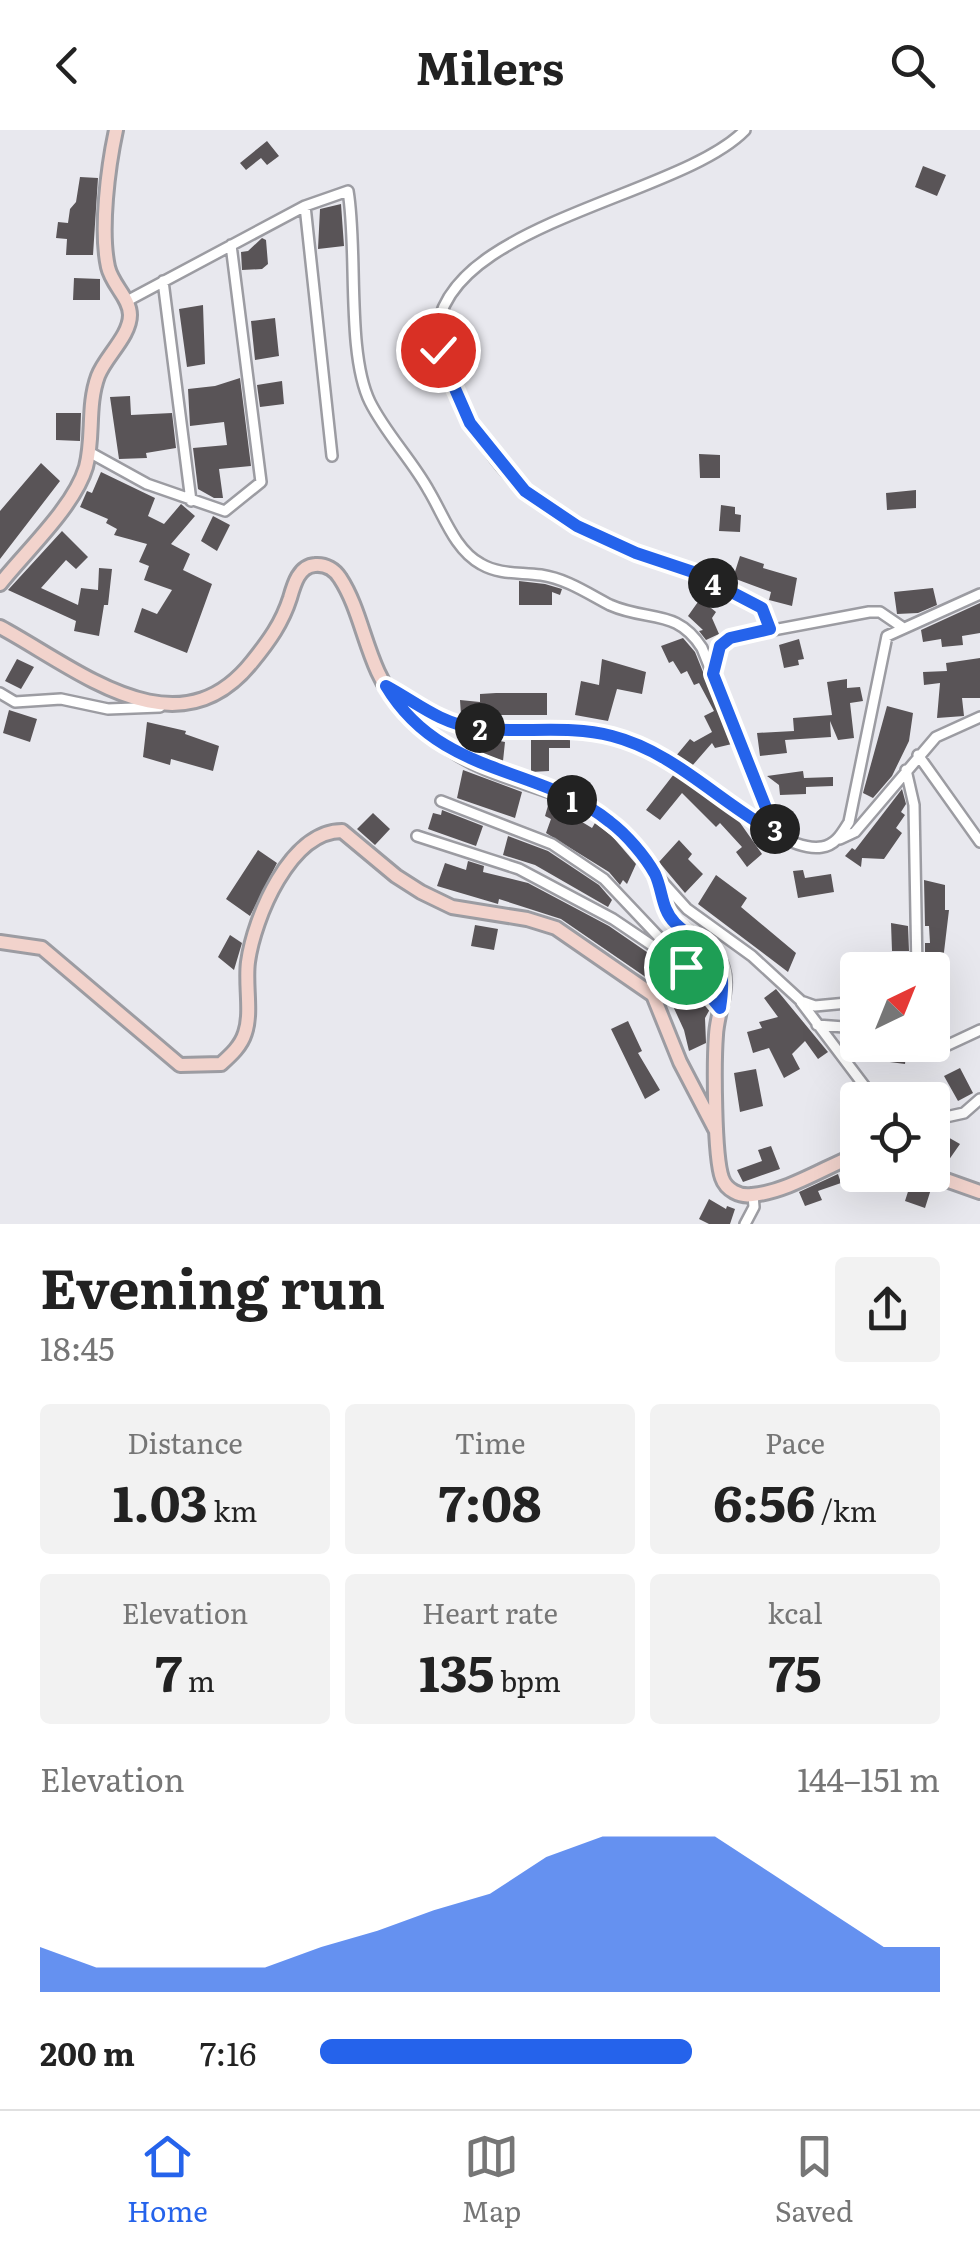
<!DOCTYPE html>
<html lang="en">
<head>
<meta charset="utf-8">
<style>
	:root { --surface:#fff; --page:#f2f2f2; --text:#222; --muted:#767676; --line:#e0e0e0; --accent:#2563eb }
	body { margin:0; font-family:Literata,serif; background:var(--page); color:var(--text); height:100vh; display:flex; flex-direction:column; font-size:38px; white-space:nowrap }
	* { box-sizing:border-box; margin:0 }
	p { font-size:32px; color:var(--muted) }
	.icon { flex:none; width:55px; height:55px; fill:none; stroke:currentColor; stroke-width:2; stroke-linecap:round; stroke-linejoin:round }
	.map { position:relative; height:1094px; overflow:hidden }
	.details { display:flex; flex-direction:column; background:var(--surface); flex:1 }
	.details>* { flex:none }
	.needle { width:65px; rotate:43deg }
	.controls { position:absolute; left:840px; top:822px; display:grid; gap:20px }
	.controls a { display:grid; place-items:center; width:110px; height:110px; border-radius:10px; background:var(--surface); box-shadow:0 10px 40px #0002; font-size:50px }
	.pin { position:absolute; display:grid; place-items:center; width:85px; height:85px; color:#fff; margin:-42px; border:5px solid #fff; border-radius:50%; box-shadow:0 2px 10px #0007 }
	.km { position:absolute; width:50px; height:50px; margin:-25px; border-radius:50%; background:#222; color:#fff; font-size:28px; line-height:50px; text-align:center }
	.round { display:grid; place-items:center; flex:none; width:105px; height:105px; border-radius:10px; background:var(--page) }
	.overview { display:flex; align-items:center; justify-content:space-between; height:170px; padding:0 40px }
	h1 { font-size:55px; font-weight:700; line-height:75px }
	.stats { display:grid; grid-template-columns:repeat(3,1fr); gap:15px; height:170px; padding:10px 40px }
	.stats div { display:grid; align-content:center; border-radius:10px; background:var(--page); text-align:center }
	.stats b { font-size:50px; font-weight:700 }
	.stats small { font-size:28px; font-weight:400 }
	.stats p { font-size:28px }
	.chart { height:280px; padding:20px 40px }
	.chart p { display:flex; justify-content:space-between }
	.chart svg { width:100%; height:180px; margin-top:10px; fill:var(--accent); opacity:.7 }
	ul { padding:0 40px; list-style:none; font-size:32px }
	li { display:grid; grid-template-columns:160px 120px 1fr; align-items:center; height:75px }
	li i { height:25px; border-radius:12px; background:var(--accent) }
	header { display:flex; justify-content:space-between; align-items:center; height:130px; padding:0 40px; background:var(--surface); font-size:45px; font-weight:700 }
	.tab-bar { display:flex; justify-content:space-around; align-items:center; height:140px; border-top:2px solid var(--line); background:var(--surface); font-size:28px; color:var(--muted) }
	.tab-bar a { display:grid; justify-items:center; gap:5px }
	.tab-bar .active { color:var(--accent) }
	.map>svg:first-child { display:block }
	.building { fill:#595457 }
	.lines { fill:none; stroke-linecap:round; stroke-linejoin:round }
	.street-casing { stroke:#9c9ca2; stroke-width:14 }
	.secondary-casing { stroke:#9c9ca2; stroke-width:18 }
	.street { stroke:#fff; stroke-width:9 }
	.secondary { stroke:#f2d3cc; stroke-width:12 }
	.route-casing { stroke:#fff; stroke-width:20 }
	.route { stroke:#2563eb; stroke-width:12 }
</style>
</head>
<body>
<header><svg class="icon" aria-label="back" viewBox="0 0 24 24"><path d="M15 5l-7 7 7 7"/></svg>Milers<svg class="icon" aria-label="search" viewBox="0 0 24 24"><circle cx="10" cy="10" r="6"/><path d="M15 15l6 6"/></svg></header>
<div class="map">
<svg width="980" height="1094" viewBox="0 0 980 1094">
	<rect width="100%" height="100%" fill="#e8e8ee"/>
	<path class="building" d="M267 11 279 26 267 35 261 28 246 40 240 33Z
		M923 36 946 45 937 66 915 57Z
		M80 47 98 48 93 125H66L67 109 56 108 58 92 68 93 70 79 76 72Z
		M341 74 344 116 318 119 320 79Z
		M262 108 266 110 268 134 262 139 242 140 241 122 248 121Z
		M74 148 100 149V170H73Z
		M203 175 205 234 187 237 179 179Z
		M275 188 279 226 255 230 251 191Z
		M240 248 251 336 219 339 223 368H214L198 359 193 318 227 315 224 292 190 296 188 259 215 256Z
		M282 251 284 274 260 277 257 255Z
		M130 266 131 285 172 283 176 318 146 323 147 328 119 329 110 267Z
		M56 283H81L80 311 56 310Z
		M699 324 720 325V348H700Z
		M41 333 60 351 0 429V381Z
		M101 342 155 368 148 386 164 394 181 374 195 386 171 414 190 424 183 440 212 454 187 523 134 502 142 478 157 484 172 460 144 450 149 436 139 432 147 414 114 405 117 399 106 393 108 389 80 377 87 361 92 363Z
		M916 360V378L887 380 886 363Z
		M721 375 735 377V384L741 385 740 402 719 401Z
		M213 386 230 395 217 421 201 411Z
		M62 401 88 427 76 439 66 430 41 458 78 475 81 458 98 460 99 438 112 439 108 475H104L99 506 74 501 76 491 8 460Z
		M740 426 764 434 763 438 797 448 792 476 769 470 771 462 733 448Z
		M519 451 545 454 562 459 560 465 552 462V475H519Z
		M933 458 937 475 918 483 897 484 894 462Z
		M700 469 716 482 712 488 719 504 706 510 699 501 703 500 688 486Z
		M980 473V503L962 506 963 515 942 517 941 509 923 512 921 500Z
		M683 508 695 522 732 614 715 618 712 613 692 636 675 627 690 609 694 612 712 602 704 586 714 581 699 553 694 555 687 541 681 544 673 531 669 533 661 516Z
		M799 509 804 529 798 530 799 535 784 538 779 515Z
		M980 528V568H962L964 586 937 588 940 553 924 555 923 542 947 541 946 533Z
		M17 529 34 537 21 559 5 551Z
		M602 529 646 542 642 564 617 559 608 591 575 585 581 551 599 555Z
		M847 549V558L860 557 863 571 850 573 854 608 838 610 830 591 831 607 785 610 787 623 760 626 757 603 794 601 793 588 832 585 827 552Z
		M496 563H547V585H461L460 570 480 572V564Z
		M887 576 913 583 909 611 892 646 873 668 863 663Z
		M9 580 37 589 30 612 3 603Z
		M147 592 186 601 185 604 219 616 213 641 171 629 170 635 143 627Z
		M475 606 505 612 503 631 472 620Z
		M531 610H570V618H549V641L531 642Z
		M463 640 522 662 515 688 457 668Z
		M803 641 804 648 833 647V656L806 657V664L780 665 779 655 767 646Z
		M674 644 736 687 762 724 747 737 736 722 742 717 720 693 716 697 682 663 660 690 646 680Z
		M902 659 906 674 901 682 905 685 896 698 902 703 884 729 862 728 861 737 845 726 852 718 855 720Z
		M549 672 592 698 595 693 612 706 636 734 627 754 623 750 620 755 609 742 546 703 551 689 545 686Z
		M442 680 483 696 476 716 428 699 433 683 441 685Z
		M373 683 390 699 375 715 357 699Z
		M508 706 548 721 599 755 612 770 608 777 535 735 503 725Z
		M679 710 692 724 688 729 703 744 685 763 659 732Z
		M258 720 277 733 250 786 226 769Z
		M468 731 484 736 483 742 528 753 609 796 689 851 698 867 710 879 705 888 706 913 689 921 684 900 666 861 561 789 499 769 498 774 437 756 445 733 466 740Z
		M803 740 805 748 831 744 834 762 798 768 793 741Z
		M716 745 747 768 741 777 796 823 788 842 698 774Z
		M924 750 945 755V780H949L944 822 950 877 932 880V840H926L925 823V813H930L929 796H925Z
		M891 793 908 796 909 821H892Z
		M475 795 498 799 494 820 471 816Z
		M230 805 242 813 234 840 218 827Z
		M776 859 828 922 818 929 805 911 792 924 800 939 784 948 769 918 753 923 747 902 762 898 759 892 778 887 764 868Z
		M628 891 642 921 638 923 660 960 645 969 611 899Z
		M845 915H907L905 934 882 931Z
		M960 938 973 963 958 971 944 946Z
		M756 939 763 976 740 982 734 943Z
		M932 998 960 1014 946 1034 932 1026Z
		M771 1016 780 1039 743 1052 737 1040 762 1031 758 1020Z
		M838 1044 841 1053 818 1061 822 1070 805 1076 799 1062Z
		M913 1046 932 1056 925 1078 905 1071Z
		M709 1069 726 1079 727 1076 735 1079 730 1094H709L699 1089Z"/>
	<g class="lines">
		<defs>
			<path id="street" d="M745 0C678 69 429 95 437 214 439 232 452 252 460 269 474 302 498 338 525 361 584 412 662 425 728 461 738 466 753 471 762 479 767 484 769 492 771 499
				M305 76 332 326
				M163 151 191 371
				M127 171 305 76 348 61C358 120 346 223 370 272 386 304 412 330 429 361 444 386 455 420 481 434 500 445 520 442 541 445 567 449 587 463 610 475 648 492 677 478 702 518L776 703
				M89 322 147 354 225 381 261 352 231 115
				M713 541 720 516 731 508 869 482H880L902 497
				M388 557C417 572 437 590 470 597 532 610 588 588 649 622 667 632 686 641 703 652 731 671 786 723 822 717 836 715 842 703 849 692L887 506 980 464
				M0 563 15 572 61 569 108 579 160 577
				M918 625 980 712
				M906 640 914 675 917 840
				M441 671 552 714 604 749 674 823
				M417 706 519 739 613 789 693 843 720 878
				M840 709 855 702 936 607 980 587
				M659 748 687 779 752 826 801 871 815 876 858 872
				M801 872 875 970
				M817 895 858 898
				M932 915H948L980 900
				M932 990 964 983 980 969
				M745 1094 754 1077 753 1065"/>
			<path id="secondary" d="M0 454C26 421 74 377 86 337 94 307 87 276 98 246 105 227 130 206 130 185 130 168 112 155 108 137 100 100 108 37 116 0
				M0 497C78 539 177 626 252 532 269 511 282 493 290 468 294 454 299 436 315 435 326 434 335 440 340 448 365 486 366 540 401 577 424 602 455 625 486 638 531 657 586 665 622 702 633 713 647 729 654 743 663 760 661 777 674 791 689 807 716 816 722 838 729 859 717 883 716 905 714 931 714 1026 722 1048 726 1060 740 1067 752 1065 787 1062 825 1037 858 1024
				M0 812 42 818 180 935 221 934C231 925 241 916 245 903 252 883 245 854 248 832 254 788 290 701 342 701L396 746 421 762 452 777 527 789 556 798 653 865 680 932 716 1001
				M932 1045 980 1062"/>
		</defs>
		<use href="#street" class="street-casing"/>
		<use href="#secondary" class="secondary-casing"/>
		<use href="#street" class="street"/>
		<use href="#secondary" class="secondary"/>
	</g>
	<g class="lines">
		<defs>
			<path id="route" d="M438 220 470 293 525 361 577 396 636 423 693 442 762 478 770 499 730 508 720 516 713 544 776 703C721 674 675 622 612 606 567 594 520 604 475 598 439 593 416 572 386 556 441 648 540 635 610 692 626 704 645 726 655 744 663 761 661 779 675 793 711 827 729 821 720 878L686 837"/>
		</defs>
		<use href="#route" class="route-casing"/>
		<use href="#route" class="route"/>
	</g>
</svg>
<div class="controls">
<a><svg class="needle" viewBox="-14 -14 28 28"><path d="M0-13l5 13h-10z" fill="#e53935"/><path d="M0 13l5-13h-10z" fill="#767676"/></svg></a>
<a><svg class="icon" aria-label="locate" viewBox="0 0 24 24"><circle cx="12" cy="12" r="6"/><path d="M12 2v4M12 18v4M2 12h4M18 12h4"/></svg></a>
</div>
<div class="pin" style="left:686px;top:837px;background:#1e9e55"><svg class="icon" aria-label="arrive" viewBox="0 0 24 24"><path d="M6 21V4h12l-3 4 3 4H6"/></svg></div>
<div class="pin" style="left:438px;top:220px;background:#d93025"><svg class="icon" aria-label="check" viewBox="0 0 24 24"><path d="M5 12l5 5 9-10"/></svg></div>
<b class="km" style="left:572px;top:670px">1</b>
<b class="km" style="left:480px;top:598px">2</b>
<b class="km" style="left:775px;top:699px">3</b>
<b class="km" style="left:713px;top:453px">4</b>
</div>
<section class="details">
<div class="overview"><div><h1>Evening run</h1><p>18:45</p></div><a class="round"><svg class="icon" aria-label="share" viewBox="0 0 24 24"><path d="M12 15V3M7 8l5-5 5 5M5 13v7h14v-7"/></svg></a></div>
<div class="stats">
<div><p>Distance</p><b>1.03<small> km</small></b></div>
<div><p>Time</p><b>7:08</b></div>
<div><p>Pace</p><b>6:56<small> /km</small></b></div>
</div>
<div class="stats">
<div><p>Elevation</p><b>7<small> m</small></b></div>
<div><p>Heart rate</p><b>135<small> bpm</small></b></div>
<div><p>kcal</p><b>75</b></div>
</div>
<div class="chart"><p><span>Elevation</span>144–151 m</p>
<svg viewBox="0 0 160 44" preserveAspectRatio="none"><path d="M0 44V33L10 38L20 38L30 38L40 38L50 33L60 29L70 24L80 20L90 11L100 6L110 6L120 6L130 15L140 24L150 33L160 33V44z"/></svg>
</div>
<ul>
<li><b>200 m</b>7:16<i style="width:60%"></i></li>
</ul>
</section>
<nav class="tab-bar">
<a class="active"><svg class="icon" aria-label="home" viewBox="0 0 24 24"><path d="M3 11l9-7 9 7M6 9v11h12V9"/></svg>Home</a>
<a><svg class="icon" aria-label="map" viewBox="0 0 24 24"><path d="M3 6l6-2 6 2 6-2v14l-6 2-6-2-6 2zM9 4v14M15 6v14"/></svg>Map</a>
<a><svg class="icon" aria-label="saved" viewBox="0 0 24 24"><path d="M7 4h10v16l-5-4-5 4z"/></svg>Saved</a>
</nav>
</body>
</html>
